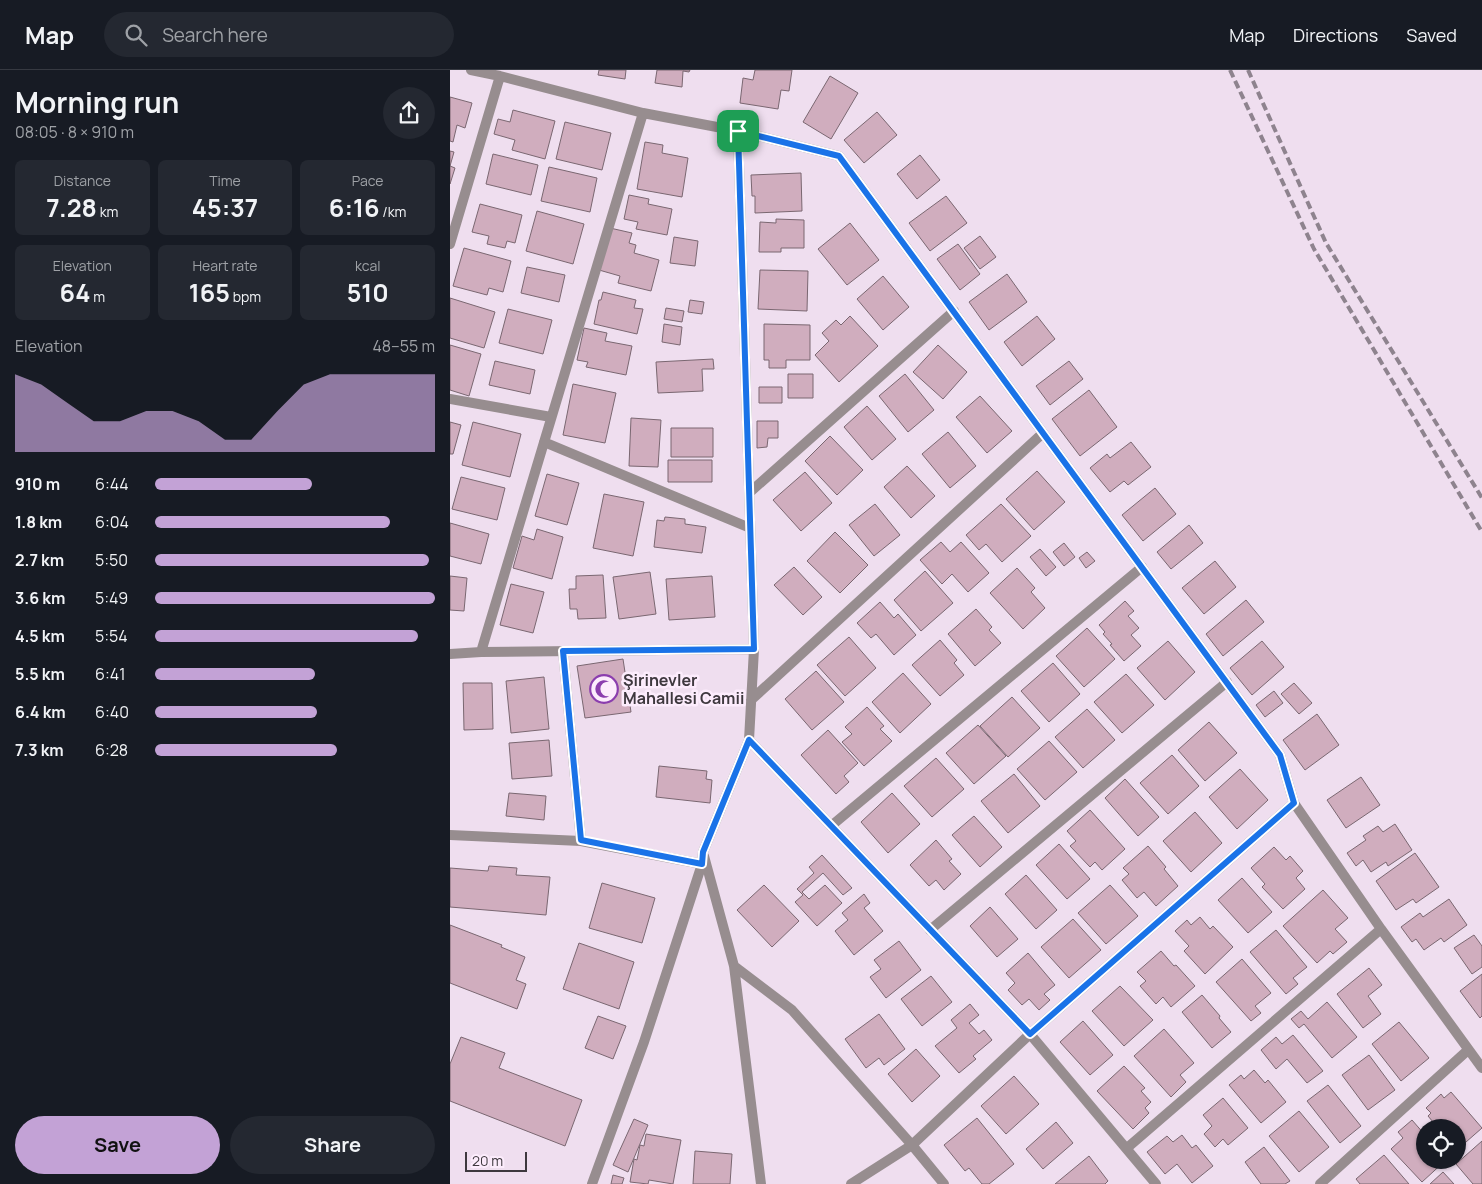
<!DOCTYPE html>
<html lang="en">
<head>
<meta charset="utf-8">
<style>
	:root { --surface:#171b24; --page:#242831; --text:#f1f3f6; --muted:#9ea1a6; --line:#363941; --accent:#c3a2d6 }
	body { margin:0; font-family:Manrope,sans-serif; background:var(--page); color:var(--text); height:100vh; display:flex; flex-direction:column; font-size:19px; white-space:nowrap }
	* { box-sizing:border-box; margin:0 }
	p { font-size:16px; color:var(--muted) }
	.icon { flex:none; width:28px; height:28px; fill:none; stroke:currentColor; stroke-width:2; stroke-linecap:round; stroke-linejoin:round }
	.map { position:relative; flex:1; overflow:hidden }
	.details { display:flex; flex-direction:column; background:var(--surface); width:450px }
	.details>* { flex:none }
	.controls { position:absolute; left:966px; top:1049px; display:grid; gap:10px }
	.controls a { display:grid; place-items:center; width:50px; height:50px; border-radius:50%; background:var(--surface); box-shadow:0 1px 4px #0004; font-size:25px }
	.scale { position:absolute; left:15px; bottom:12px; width:62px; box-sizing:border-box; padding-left:5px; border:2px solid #3e383e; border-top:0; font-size:14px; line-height:18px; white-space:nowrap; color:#3e383e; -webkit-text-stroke:4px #fcecfc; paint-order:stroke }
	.pin { position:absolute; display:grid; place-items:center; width:42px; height:42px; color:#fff; margin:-21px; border-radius:10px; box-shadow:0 2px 8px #0006 }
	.round { display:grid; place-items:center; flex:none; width:52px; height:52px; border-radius:26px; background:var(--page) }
	.overview { display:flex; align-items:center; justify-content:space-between; height:85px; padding:0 15px }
	h1 { font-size:28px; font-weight:700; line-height:38px }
	.stats { display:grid; grid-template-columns:repeat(3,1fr); gap:8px; height:85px; padding:5px 15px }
	.stats div { display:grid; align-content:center; border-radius:8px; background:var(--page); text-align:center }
	.stats b { font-size:25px; font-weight:700 }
	.stats small { font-size:14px; font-weight:400 }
	.stats p { font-size:14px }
	.chart { height:140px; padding:10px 15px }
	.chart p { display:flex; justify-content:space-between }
	.chart svg { width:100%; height:90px; margin-top:5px; fill:var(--accent); opacity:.7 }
	.action { display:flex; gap:10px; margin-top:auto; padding:10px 15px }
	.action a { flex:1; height:58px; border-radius:30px; background:var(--accent); color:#111; font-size:20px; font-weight:700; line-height:58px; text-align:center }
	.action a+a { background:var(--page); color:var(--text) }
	ul { padding:0 15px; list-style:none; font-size:16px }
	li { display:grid; grid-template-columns:80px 60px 1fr; align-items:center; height:38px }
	li i { height:12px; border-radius:6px; background:var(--accent) }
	header { display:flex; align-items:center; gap:30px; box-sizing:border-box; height:70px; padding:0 25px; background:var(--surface); border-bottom:1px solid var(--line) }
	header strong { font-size:24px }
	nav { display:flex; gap:28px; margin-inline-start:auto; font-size:18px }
	.search { width:350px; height:45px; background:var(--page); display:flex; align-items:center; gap:12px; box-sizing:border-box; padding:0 18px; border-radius:28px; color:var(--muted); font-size:19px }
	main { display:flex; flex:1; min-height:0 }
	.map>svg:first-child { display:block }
	.building { fill:#d0adbe; stroke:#7a6771 }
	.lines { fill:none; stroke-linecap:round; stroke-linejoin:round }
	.street { stroke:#978d8f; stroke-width:10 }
	.rail { stroke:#8e838e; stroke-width:4; stroke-dasharray:8 4; stroke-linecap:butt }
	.route-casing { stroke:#fff; stroke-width:10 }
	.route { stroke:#1a73e8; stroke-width:6 }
	.labels { text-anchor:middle; stroke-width:5; stroke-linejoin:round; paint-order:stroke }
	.poi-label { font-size:16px; font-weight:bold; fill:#3e383e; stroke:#fcecfc; text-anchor:start }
</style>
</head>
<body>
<header>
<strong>Map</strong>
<div class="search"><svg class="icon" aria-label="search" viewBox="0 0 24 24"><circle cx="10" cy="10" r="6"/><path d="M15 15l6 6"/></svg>Search here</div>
<nav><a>Map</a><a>Directions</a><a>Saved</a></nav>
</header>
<main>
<section class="details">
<div class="overview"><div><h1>Morning run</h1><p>08:05 · 8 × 910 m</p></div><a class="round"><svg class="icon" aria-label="share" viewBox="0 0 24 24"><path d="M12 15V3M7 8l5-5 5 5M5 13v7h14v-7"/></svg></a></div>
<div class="stats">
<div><p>Distance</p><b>7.28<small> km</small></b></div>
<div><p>Time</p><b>45:37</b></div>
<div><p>Pace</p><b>6:16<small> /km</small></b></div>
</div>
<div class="stats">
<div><p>Elevation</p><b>64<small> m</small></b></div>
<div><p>Heart rate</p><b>165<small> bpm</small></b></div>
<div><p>kcal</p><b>510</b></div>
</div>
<div class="chart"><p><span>Elevation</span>48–55 m</p>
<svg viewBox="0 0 160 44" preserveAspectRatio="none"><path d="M0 44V6L10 11L20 20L30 29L40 29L50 24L60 24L70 29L80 38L90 38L100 24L110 11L120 6L130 6L140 6L150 6L160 6V44z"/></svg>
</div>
<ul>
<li><b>910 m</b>6:44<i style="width:56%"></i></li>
<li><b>1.8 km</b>6:04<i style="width:84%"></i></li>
<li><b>2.7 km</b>5:50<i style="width:98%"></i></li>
<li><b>3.6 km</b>5:49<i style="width:100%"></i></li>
<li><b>4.5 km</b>5:54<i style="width:94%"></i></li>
<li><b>5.5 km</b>6:41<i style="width:57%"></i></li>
<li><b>6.4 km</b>6:40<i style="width:58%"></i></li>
<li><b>7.3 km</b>6:28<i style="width:65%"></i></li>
</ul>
<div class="action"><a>Save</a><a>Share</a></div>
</section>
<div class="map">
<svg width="1032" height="1114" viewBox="0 0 1032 1114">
	<rect width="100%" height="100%" fill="#efdeef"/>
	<path class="building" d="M149 0H176L175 9 148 5Z
		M207 0H240L239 2 233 1 232 17 205 13Z
		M305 0H342L339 21 331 20 328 39 290 33 293 8 303 10Z
		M380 6 408 23 381 69 353 52Z
		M0 27 22 33 15 58 7 55 3 72 0 71Z
		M63 40 105 51 95 89 62 80 65 70 44 64 48 49 60 52Z
		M427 42 447 65 414 93 394 70Z
		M115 52 161 63 152 100 106 89Z
		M195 72 213 75 212 83 238 88 232 127 187 119Z
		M0 81 4 82 0 96 5 98 0 114Z
		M43 84 88 95 81 125 36 114Z
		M470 85 490 110 467 129 447 104Z
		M99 97 147 108 140 142 91 131Z
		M351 103 352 141 305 143V126H302L301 105Z
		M179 125 199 129 198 134 222 139 217 165 186 159 188 152 174 149Z
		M496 126 517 153 480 181 459 153Z
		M30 134 72 145 65 173 57 171 55 178 37 174 39 166 22 162Z
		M87 141 134 154 123 194 76 181Z
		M326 149 354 150V178H331V182H309L310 152 326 153Z
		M400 153 429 190 397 215 368 179Z
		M160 158 182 163 179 173 186 175 184 183 209 190 201 221 168 213 170 206 149 200Z
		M530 166 546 187 530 199 514 178Z
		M224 167 248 171 245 196 220 193Z
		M508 174 530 204 510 220 487 189Z
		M14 178 61 191 53 222 39 218 37 225 3 216Z
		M77 197 115 205 109 232 71 223Z
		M310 200 358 201 357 241 308 239Z
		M557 204 577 232 539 260 519 232Z
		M433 206 459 237 433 260 407 229Z
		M153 222 186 230 184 238 193 239 187 264 144 254 149 230H151Z
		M0 228 45 242 34 278 0 268Z
		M240 230 254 232 252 244 238 242Z
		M216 238 234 241 232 252 214 249Z
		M58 239 102 250 93 284 49 273Z
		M400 246 428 276 389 312 365 285 379 271 372 263 386 250 391 255Z
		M587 246 605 269 572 296 554 272Z
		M214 254 232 257 230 275 212 272Z
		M314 254 360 255V290H336V298H319V290H314Z
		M134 258 157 263 155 271 182 276 176 305 136 297 138 292 127 290Z
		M0 275 31 284 19 326 0 320Z
		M488 275 517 302 493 329 463 302Z
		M263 289 264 299H252L253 321 208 323 206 292Z
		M45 291 85 300 80 324 39 315Z
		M619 291 633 309 600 335 586 316Z
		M338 304H363V328H338Z
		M455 304 484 340 458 362 429 326Z
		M123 314 166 323 155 373 113 365Z
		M309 317H332V333H309Z
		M639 320 667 357 630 386 602 349Z
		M530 326 562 361 537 383 506 347Z
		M417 336 446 369 422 390 394 357Z
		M181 348 211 350 208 397 179 396Z
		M307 351H328V368H318L317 377 307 378Z
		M0 352 11 355 3 384H0Z
		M23 352 71 364 60 407 12 395Z
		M221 358H263V387H221Z
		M498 362 526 396 500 418 472 384Z
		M380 366 413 400 387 425 355 391Z
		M681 372 701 397 678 415 674 411 660 422 640 398 657 384 660 388Z
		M218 390H262V412H218Z
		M457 396 485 426 461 448 434 417Z
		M587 401 615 432 584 460 556 429Z
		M355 402 382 433 351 461 323 430Z
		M97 404 129 413 117 455 85 446Z
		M11 407 55 418 47 450 2 439Z
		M705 418 726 444 693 471 672 445Z
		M154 424 194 432 183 486 143 478Z
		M425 434 450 465 424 486 399 455Z
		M551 434 581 466 552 492 536 474 529 480 516 465Z
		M215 447 235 449V454L256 457 252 483 204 477 207 450 214 451Z
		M0 453 39 464 31 494 0 486Z
		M739 455 753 473 721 499 707 482Z
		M87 459 113 467 102 509 63 498 72 466 84 470Z
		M385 462 418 495 390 523 357 491Z
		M491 472 500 482 511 472 539 503 518 522 502 504 492 514 470 490Z
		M614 473 625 487 614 496 603 482Z
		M590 479 606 497 596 506 580 487Z
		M637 482 645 491 636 498 629 488Z
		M765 491 786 517 754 544 732 518Z
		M344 497 372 527 353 545 324 515Z
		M567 498 585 518 581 522 595 538 573 559 540 523Z
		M475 501 503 533 471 561 444 530Z
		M200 502 206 544 169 549 163 507Z
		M153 505 156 548 128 549 127 539H120L119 519H126V506Z
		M0 506 17 508 14 541 0 540Z
		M262 506 265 547 219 550 216 509Z
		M61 514 94 522 83 563 50 555Z
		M796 530 814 552 773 586 756 564Z
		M675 531 684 541 678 546 689 558 681 565 691 576 674 591 660 575 662 574 653 564 655 562 649 555Z
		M430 532 444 548 448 544 466 565 444 585 426 564 421 568 407 553Z
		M526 539 542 557 539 560 551 573 525 596 498 564Z
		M637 558 665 589 634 617 606 586Z
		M399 567 426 598 395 626 367 595Z
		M490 570 507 590 504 593 514 605 490 626 462 595Z
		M718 571 745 602 715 630 687 598Z
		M812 571 834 597 802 625 780 598Z
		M173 589 181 642 135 648 127 596Z
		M603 593 630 624 599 652 571 621Z
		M366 601 394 632 362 660 335 629Z
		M453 603 481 634 450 663 422 632Z
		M676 604 704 635 672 663 644 632Z
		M94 607 99 659 61 663 56 611Z
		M13 613H42L43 659 14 660Z
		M844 613 862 633 849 644 831 624Z
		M824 621 833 633 815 647 806 635Z
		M562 627 590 658 558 687 530 656Z
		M417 637 434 656 430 659 442 671 414 696 392 672 402 664 395 657Z
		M637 639 665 670 633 698 605 667Z
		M867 644 889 675 855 700 833 670Z
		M759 652 787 683 755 711 728 680Z
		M528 655 556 686 524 714 496 683Z
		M378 660 408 693 394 706 399 712 386 724 351 685Z
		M99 670 102 706 62 709 59 673Z
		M599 671 627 702 595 730 567 699Z
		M722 685 749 716 718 744 690 713Z
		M486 688 514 719 482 747 454 716Z
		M209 696 257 701 256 709 262 710 260 733 206 727Z
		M790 699 818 730 787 759 759 727Z
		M564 704 590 736 558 763 531 731Z
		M911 707 930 735 896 758 877 730Z
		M675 709 709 747 688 766 655 728Z
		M59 723 96 726 94 750 56 746Z
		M442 723 470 754 438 783 411 752Z
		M640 740 675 779 652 800 645 792 640 797 620 776 626 771 617 761Z
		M745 742 772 773 741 802 713 771Z
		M524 746 552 777 530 797 502 765Z
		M945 754 962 780 938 796 936 792 921 802 913 790 906 796 897 783 916 770 913 766 928 756 933 762Z
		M486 770 502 789 499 791 511 804 494 820 486 810 479 816 460 795Z
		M609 774 640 809 617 829 586 795Z
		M698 776 716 797 714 799 728 816 706 836 694 822 687 828 672 810 679 804 673 798Z
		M824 777 836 790 840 786 853 801 846 808 855 819 833 839 812 817 815 814 801 798Z
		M965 783 989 817 966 833 963 829 946 840 926 811Z
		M372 785 402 818 393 825 373 803 352 822 359 829 375 815 392 833 367 856 345 832 353 825 347 819 364 803 359 797Z
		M39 796 67 798 66 805 100 807 96 845 0 837V798L38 801Z
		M576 805 607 840 586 859 555 824Z
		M792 808 822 842 798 863 768 830Z
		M152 813 205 828 192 873 139 858Z
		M314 815 349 851 322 877 287 840Z
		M660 815 688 846 656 874 628 843Z
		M873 820 898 848 885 859 897 872 883 884 880 881 867 893 833 856Z
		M414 824 420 833 414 838 433 861 404 885 385 861 398 850 392 843Z
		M999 829 1017 855 994 872 991 868 974 880 966 869 962 872 951 857 970 843 973 847Z
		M540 837 568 869 547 887 520 856Z
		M750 847 760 859 763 856 783 877 755 904 734 881 739 876 725 861 737 850 741 855Z
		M623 849 651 880 619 908 591 877Z
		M0 855 52 875 51 877 75 887 66 910 76 914 67 939 0 913Z
		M826 860 857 897 843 908 848 914 836 924 800 882Z
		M1024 865 1032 876V897L1022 904 1004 878Z
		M449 871 471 900 436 928 420 907 431 899 424 890Z
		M129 873 184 892 169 939 113 919Z
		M711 881 724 896 726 895 745 916 721 937 713 927 706 934 690 916 696 911 687 902Z
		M578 883 605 915 594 924 600 930 589 940 579 929 572 935 558 920 565 913 556 903Z
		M792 889 821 923 805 936 811 943 801 951 766 912Z
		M919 898 932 915 918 926 931 944 913 958 887 924Z
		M1032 904V946L1030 948 1010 921Z
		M481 906 502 932 472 956 451 929Z
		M670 916 703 950 674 976 642 941Z
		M752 925 770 946 769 948 781 962 762 978 732 942Z
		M877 932 907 967 882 988 854 954 849 958 841 949 851 941 858 949Z
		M520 934 529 945 519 953 529 964 534 960 542 970 523 986 526 989 509 1003 485 976 507 958 501 950Z
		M429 944 455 979 434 995 429 988 416 998 395 969Z
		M148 946 176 956 163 989 135 978Z
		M633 951 663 985 640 1005 610 972Z
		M949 952 979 988 951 1011 922 974Z
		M714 959 744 993 730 1005 736 1012 721 1027 684 986Z
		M843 965 873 1001 857 1013 837 989 826 999 811 980 826 967 832 974Z
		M11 967 55 983 49 998 132 1030 115 1076 0 1031V994Z
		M466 979 490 1006 462 1032 438 1004Z
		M919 985 945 1020 918 1040 892 1005Z
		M674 996 695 1018 691 1021 701 1032 695 1038 699 1043 683 1059 647 1021Z
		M804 1000 815 1013 818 1010 836 1032 811 1053 779 1015 791 1005 794 1009Z
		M564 1006 589 1034 556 1064 531 1036Z
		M878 1015 911 1056 890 1073 857 1031Z
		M1001 1022 1032 1058 1008 1079V1058H988L978 1046 981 1043 976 1038 991 1024 994 1028Z
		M773 1028 798 1058 778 1075 773 1069 765 1077 754 1064 762 1056 753 1045Z
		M849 1041 879 1077 849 1102 819 1066Z
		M527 1048 564 1094 539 1114H532L519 1098 515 1101 494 1075Z
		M184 1049 198 1055 178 1102 163 1095Z
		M962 1050 975 1065V1090H996L972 1112 941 1079 953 1068 948 1062Z
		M606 1052 623 1073 593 1099 576 1079Z
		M196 1064 231 1070 223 1114 199 1110 198 1114 180 1112 184 1089 187 1090 190 1075 194 1076Z
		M732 1065 742 1078 746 1075 763 1096 742 1113 727 1094 715 1104 697 1082 717 1066 723 1072Z
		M1032 1071V1114H1023L1006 1094Z
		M814 1077 840 1111 835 1114H811L795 1092Z
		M245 1081 282 1084 280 1114H243Z
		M934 1085 959 1114H910L906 1109Z
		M639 1086 658 1111 655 1114H605Z
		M993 1102 1004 1114H980Z
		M163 1105 174 1108 172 1114H161Z"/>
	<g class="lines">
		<path class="street" d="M21 0 50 6 193 43 288 61 389 86 830 685 844 733 931 859 1032 998
			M0 174 50 6
			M0 329 101 347
			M94 372 300 458
			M299 423 504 241
			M113 581 131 771
			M31 582 193 43
			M0 584 31 582 304 579
			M301 630 593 363
			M299 670 580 964 706 1114
			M381 756 692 497
			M0 765 131 771 252 794
			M254 786 284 896 311 1114
			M480 860 777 612
			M284 896 342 940 462 1075 494 1114
			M677 1078 931 859
			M142 1114 194 972 252 794 253 782 299 670 304 579 288 61
			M401 1114 462 1075 580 964 844 733
			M870 1114 1018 980"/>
		<path class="rail" d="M780 0 864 179 1032 462
			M798 0 876 173 1032 428"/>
	</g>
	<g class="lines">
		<defs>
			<path id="route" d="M288 61 389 86 830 685 844 733 580 964 299 670 253 782 252 794 131 770 113 581 304 579Z"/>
		</defs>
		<use href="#route" class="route-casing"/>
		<use href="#route" class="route"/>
	</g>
	<defs>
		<symbol id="mosque-ring" viewBox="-11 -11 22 22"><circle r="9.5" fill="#fcecfc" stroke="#8b3eae" stroke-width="1.5"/><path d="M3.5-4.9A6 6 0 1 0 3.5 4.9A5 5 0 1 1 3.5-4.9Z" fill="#8b3eae"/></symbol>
	</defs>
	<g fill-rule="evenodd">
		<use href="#mosque-ring" x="138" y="603" width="32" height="32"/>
	</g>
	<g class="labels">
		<g class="poi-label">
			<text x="173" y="616">Şirinevler<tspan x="173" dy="18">Mahallesi Camii</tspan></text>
		</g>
	</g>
</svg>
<div class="controls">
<a><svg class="icon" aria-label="locate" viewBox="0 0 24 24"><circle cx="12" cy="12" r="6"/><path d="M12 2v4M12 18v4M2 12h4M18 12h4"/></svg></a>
</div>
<div class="scale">20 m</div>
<div class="pin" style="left:288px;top:61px;background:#1e9e55"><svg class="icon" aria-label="arrive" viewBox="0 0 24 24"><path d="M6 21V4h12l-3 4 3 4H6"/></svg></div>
</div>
</main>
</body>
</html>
